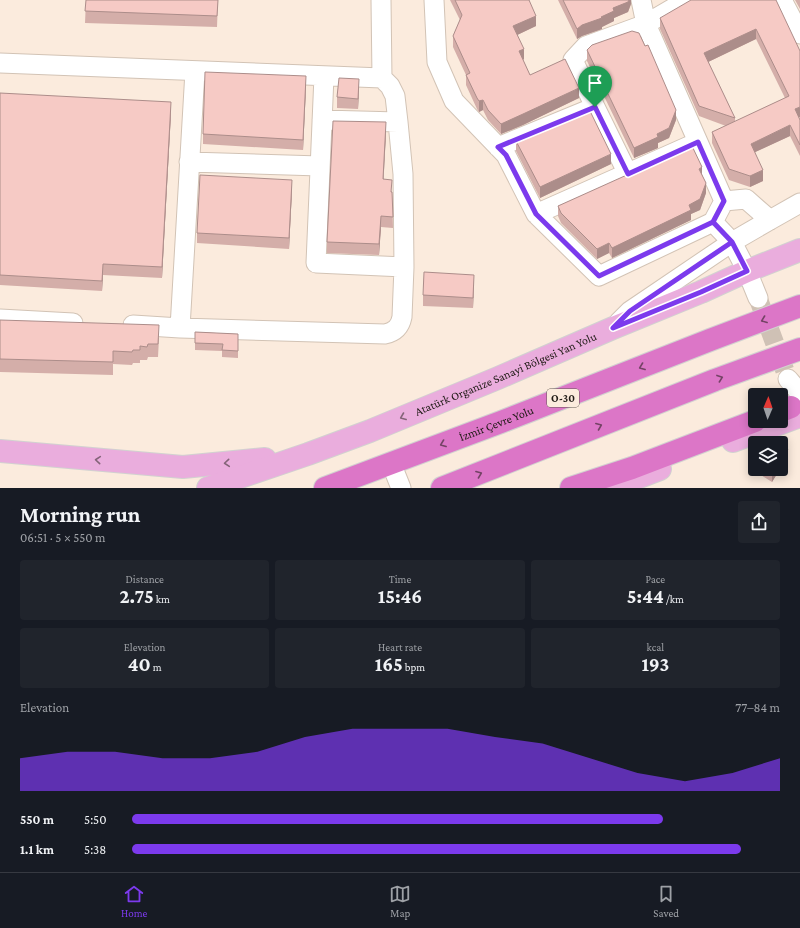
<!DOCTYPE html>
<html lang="en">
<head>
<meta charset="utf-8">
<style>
	:root { --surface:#171b24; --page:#20242c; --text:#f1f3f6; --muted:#9ea1a6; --line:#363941; --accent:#7c3aed }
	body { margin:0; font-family:"Crimson Pro",serif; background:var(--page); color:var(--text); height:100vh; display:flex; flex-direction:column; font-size:15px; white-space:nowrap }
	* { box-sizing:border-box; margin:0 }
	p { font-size:13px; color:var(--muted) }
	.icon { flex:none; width:22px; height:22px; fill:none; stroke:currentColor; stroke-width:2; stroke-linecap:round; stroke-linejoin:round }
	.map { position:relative; height:488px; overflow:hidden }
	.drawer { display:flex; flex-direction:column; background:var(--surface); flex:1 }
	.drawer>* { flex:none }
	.needle { width:26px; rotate:2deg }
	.tools { position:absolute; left:748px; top:388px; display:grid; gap:8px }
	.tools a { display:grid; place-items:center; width:40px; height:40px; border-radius:4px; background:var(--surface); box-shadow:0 2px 10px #0003; font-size:20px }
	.pin { position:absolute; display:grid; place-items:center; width:34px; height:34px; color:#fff; margin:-41px -17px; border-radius:50% 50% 50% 0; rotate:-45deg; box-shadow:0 0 4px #0007 }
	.pin .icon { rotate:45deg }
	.round { display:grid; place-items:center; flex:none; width:42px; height:42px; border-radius:4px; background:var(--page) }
	.summary { display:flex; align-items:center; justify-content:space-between; height:68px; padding:0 20px }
	h1 { font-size:22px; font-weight:700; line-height:30px }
	.stats { display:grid; grid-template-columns:repeat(3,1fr); gap:6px; height:68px; padding:4px 20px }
	.stats div { display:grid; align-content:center; border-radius:4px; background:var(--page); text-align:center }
	.stats b { font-size:20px; font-weight:700 }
	.stats small { font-size:11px; font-weight:400 }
	.stats p { font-size:11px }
	.chart { height:112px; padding:8px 20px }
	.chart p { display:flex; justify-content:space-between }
	.chart svg { width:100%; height:72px; margin-top:4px; fill:var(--accent); opacity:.7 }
	ul { padding:0 20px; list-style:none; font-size:13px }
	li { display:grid; grid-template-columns:64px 48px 1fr; align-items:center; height:30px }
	li i { height:10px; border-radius:5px; background:var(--accent) }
	.tab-bar { display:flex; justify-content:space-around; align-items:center; height:56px; border-top:1px solid var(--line); background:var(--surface); font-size:11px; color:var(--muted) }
	.tab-bar a { display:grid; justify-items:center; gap:2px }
	.tab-bar .selected { color:var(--accent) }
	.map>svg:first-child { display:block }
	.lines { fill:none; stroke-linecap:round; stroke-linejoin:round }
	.minor-tunnel { stroke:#cfc1b5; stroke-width:19; stroke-dasharray:19 10; stroke-linecap:butt }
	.minor-casing { stroke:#d2c3b5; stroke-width:21 }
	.major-casing { stroke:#d2d1d0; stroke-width:24 }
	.highway-casing { stroke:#d2d1d0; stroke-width:24 }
	.minor { stroke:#fff; stroke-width:19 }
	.major { stroke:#eaaddd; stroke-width:22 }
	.highway { stroke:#dc76c7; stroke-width:22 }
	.wall { fill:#d4aea9; fill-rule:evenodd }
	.shaded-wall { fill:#ac8d8a }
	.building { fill:#f6cac5; stroke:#ac8d8a }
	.oneway { stroke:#744365 }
	.oneway2 { stroke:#846479 }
	.route-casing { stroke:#fff; stroke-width:8 }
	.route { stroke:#7c3aed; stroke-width:5 }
	.labels { text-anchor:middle; stroke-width:3; stroke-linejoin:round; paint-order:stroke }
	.shield { fill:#fbebdd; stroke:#615951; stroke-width:1 }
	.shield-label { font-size:11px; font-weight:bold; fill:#1f1a15 }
	.street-label { font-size:12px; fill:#1f1a15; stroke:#fbebdd }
</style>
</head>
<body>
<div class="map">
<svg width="800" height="488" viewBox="0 0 800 488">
	<rect width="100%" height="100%" fill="#fbebdd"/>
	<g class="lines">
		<path class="minor-tunnel" d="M758 298 788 379"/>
		<defs>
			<path id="minor" d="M434 0 437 62 454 101 506 155 536 214 599 276 713 222
				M641 0 646 24 724 201
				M782 0 800 34
				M0 63 382 78 381 0
				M324 76 316 263 404 267
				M595 107 628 174
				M322 120 398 122
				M498 147 595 107 573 60 586 46 646 24 687 0
				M189 162 320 166
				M536 214 698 142
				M758 298 747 271 732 242 770 220 800 203
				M0 319 73 323
				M619 322 630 311 732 242 713 222 724 201 746 199 770 220
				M133 325 180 328 195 71
				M180 328 385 334C395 332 400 327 402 317L404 267 403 174 398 122 395 96 390 86 382 78
				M788 379 800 393
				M391 463 401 488"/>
			<g id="major">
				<path d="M733 441 800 416"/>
				<path d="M0 451 183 467 265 459"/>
				<path id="s1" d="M208 488 308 454 370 431 498 378 613 328 701 292 747 271 800 250"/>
				<path d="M611 488 660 469"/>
			</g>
			<g id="highway">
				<path d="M781 411 791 407"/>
				<path id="s2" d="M325 488 501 422 710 340 800 306"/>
				<path d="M442 488 715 380 800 349"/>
				<path d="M571 488 632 468 755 421"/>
			</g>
		</defs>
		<use href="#minor" class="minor-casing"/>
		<use href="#major" class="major-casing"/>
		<use href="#highway" class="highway-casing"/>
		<use href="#minor" class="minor"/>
		<use href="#major" class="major"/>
		<use href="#highway" class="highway"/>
	</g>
	<path class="wall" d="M86 0H218L217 27 85 23Z
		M450 0H529L536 26 517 35 524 59 523 60 530 75 579 98 523 125 501 134 488 120 483 110 479 112 477 109 466 85V75L453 47V36L460 20Z
		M558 0H631V4L628 12 614 18V21L602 27V29L582 36 577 39Z
		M776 0 799 118 800 120V156L790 136 755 152 763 181 750 187 729 180 712 143V132L726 126 699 116 660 29V18ZM756 39 785 98 735 122V118L708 62Z
		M795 0H800V9Z
		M587 50 676 120 669 138 658 143V148L634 158 587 61Z
		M306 87 303 150 203 144V134Z
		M359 90 358 109 337 108V97Z
		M0 93 171 113 162 278 103 275 102 291 0 285Z
		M386 133 383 179 392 192 393 228 381 227 379 255 327 253V242Z
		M516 141 611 164 540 198 516 151Z
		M632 174H702L706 193 700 210 691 214V220L612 258 609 253 597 259 561 223 558 216V206Z
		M292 190 289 249 197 243V233Z
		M474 285 473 308 423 306V295Z
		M0 320 159 338 158 357H148L147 360H140V363H133L132 365 113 364V375L0 372Z
		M195 332 238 334V358L222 357V351L195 350Z
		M761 469H780L772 482 761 475Z"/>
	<path class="shaded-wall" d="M629 0H631V4L628 12 614 18V21L602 27V29L582 36 577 39V29L582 25 601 17 613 8Z
		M536 16V26L513 37V26Z
		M756 29V39L704 64V53Z
		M524 49V59L519 62V51Z
		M306 76V87L303 150V140Z
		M359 79V90L358 109V99Z
		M579 88V98L523 125 501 134V124Z
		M483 100V110L479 112V101Z
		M171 102V113L162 278V267Z
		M800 107V117L795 120V109Z
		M676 110V120L669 138 658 143V148L634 158V148L657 134Z
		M386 122V133L383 190V179Z
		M790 125V136L751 154V144Z
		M611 154V164L540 198V187Z
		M702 167V178L699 169Z
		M763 170V181L750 187V176Z
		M292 180V190L289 249V238Z
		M706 183V193L700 210 691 214V220L612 258V248L689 205Z
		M381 216V227L379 255V244Z
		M609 243V253L597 259V249Z
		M103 264V275L102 291V281Z
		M474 275V285L473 308V298Z
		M788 449V456L781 467V460Z
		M775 469H780L772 482V475Z"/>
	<path class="building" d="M86 0H218L217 16 85 11Z
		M455 0H529L536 16 513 26 524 49 519 51 530 75 565 59 579 88 523 114 501 124 488 110 483 100 479 101 477 98 466 75 470 73 453 36 462 15Z
		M563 0H629L628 2 613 8 614 11 601 17 602 18 582 25 577 29Z
		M691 0H776L800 51V107L795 109 800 120V145L790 125 751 144 763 170 750 176 729 169 712 132 789 96 756 29 704 53 735 118 699 106 660 18Z
		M632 31 639 33 645 46 648 45 676 110 669 128 657 134 658 137 634 148 587 50 592 45Z
		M205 72 306 76 303 140 203 134Z
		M339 78 359 79 358 99 337 97Z
		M0 93 171 102 162 267 103 264 102 281 0 275Z
		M590 111 611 154 540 187 516 141Z
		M333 121 386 122 383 179 392 180 391 192H392L393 217 381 216 379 244 327 242Z
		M692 146 702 167 699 169 706 183 700 199 689 205 691 210 612 248 609 243 597 249 561 213 558 206 629 174H632L635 172Z
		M200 175 292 180 289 238 197 233Z
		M424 272 474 275 473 298 423 295Z
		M0 320 159 325 158 344H148L147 347 140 346V350H133L132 352 113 351V362L0 359Z
		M195 332 238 334V351L222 350 223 344 195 343Z
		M781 444 788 449 781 460Z
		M762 469H775L772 475Z"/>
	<defs><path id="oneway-chevron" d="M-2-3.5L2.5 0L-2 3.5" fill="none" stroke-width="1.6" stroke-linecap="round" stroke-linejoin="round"/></defs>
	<g class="oneway">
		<use href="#oneway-chevron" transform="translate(764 320) rotate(159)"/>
		<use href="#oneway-chevron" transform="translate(642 367) rotate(159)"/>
		<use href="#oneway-chevron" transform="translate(720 378) rotate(-20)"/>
		<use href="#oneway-chevron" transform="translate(599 426) rotate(-22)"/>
		<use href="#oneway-chevron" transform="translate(443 444) rotate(159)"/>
		<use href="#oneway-chevron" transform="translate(479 474) rotate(-21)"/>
	</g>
	<g class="oneway2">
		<use href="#oneway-chevron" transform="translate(403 417) rotate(158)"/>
		<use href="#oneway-chevron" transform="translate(98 460) rotate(-175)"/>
		<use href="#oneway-chevron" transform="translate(227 463) rotate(175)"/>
	</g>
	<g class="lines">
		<defs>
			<path id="route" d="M595 107 628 174 698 142 724 201 713 222 732 242 630 311 613 328 701 292 747 271 732 242 713 222 599 276 536 214 506 155 498 147 595 107"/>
		</defs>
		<use href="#route" class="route-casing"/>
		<use href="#route" class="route"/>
	</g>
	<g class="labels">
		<rect class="shield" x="547" y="389" width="32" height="18" rx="3"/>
		<g class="shield-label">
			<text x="563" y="402">O-30</text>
		</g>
		<g class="street-label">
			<text dy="4" stroke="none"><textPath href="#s1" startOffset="319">Atatürk Organize Sanayi Bölgesi Yan Yolu</textPath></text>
			<text dy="4" stroke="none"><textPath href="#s2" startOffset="183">İzmir Çevre Yolu</textPath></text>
		</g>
	</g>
</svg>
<div class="tools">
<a><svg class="needle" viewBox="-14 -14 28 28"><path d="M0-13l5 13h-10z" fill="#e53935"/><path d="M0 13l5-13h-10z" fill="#9ea1a6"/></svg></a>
<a><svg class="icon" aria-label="layers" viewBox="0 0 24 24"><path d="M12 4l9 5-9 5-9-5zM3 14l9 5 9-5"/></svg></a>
</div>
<div class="pin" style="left:595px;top:107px;background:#1e9e55"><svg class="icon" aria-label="arrive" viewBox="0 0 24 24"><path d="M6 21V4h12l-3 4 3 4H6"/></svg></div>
</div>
<section class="drawer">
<div class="summary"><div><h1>Morning run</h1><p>06:51 · 5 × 550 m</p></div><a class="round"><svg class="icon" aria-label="share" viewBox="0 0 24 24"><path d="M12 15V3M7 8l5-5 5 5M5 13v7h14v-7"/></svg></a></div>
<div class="stats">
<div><p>Distance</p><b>2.75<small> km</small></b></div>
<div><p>Time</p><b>15:46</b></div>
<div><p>Pace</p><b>5:44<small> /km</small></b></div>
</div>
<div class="stats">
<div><p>Elevation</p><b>40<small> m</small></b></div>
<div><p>Heart rate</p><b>165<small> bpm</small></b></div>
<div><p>kcal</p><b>193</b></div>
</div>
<div class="chart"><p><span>Elevation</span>77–84 m</p>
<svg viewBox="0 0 160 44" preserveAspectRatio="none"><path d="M0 44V24L10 20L20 20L30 24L40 24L50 20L60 11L70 6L80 6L90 6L100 11L110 15L120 24L130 33L140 38L150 33L160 24V44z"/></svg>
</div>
<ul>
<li><b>550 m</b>5:50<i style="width:82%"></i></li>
<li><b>1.1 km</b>5:38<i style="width:94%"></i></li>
</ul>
</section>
<nav class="tab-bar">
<a class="selected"><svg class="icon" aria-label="home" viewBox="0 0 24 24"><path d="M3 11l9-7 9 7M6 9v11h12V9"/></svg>Home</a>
<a><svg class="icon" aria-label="map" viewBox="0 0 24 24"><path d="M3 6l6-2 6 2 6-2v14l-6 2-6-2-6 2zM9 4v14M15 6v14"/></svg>Map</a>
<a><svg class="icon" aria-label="saved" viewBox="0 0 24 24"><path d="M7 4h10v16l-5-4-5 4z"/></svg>Saved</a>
</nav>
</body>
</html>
